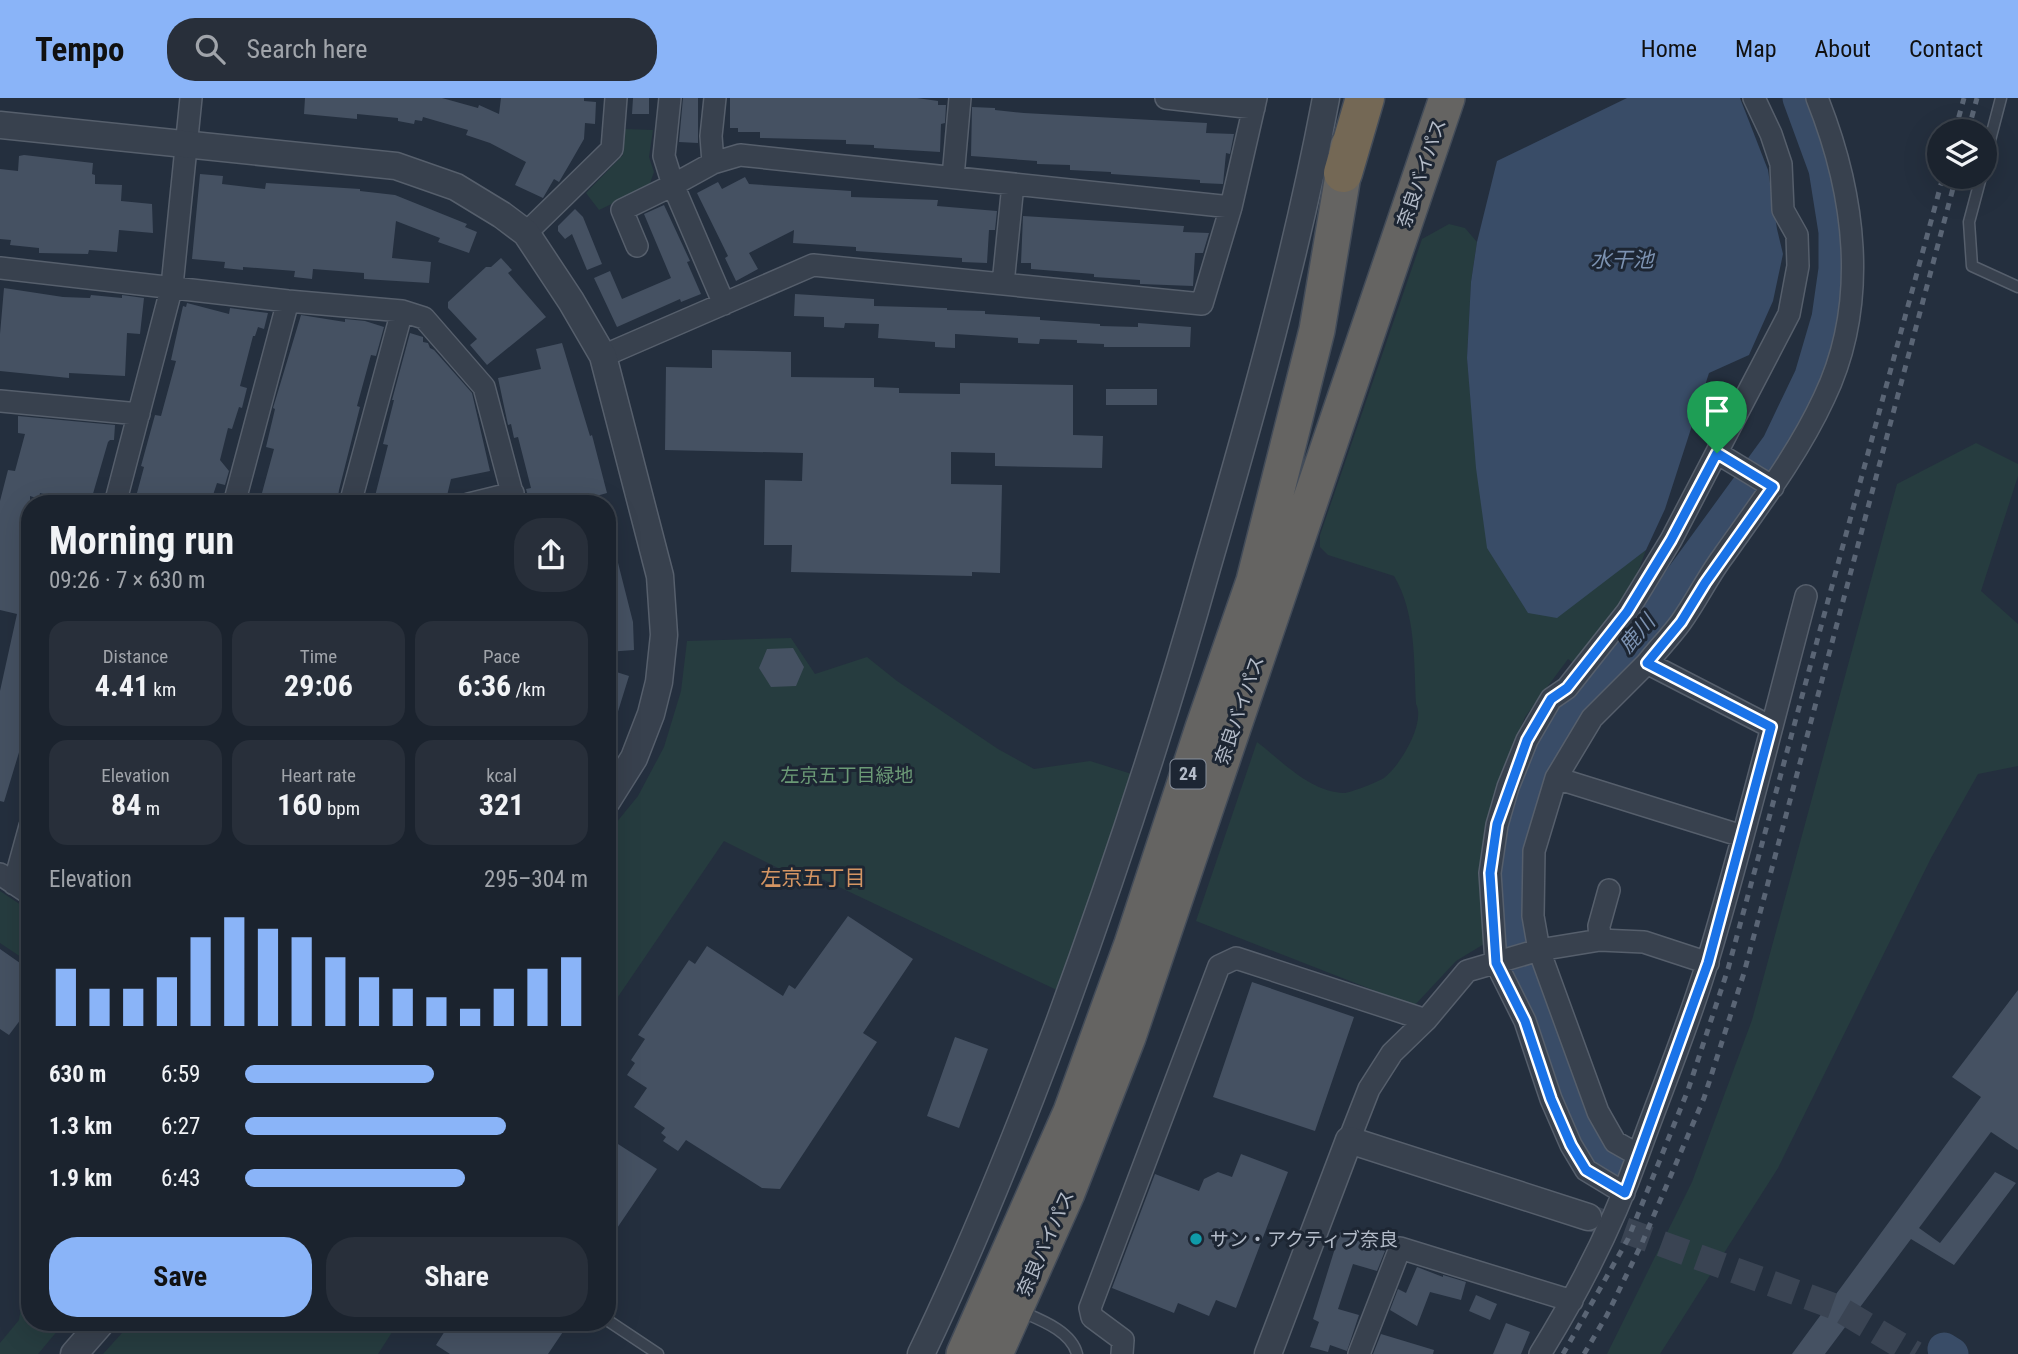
<!DOCTYPE html>
<html lang="en">
<head>
<meta charset="utf-8">
<style>
	:root { --surface:#1b232e; --page:#282f3a; --text:#f1f3f6; --muted:#a0a4aa; --line:#39404a; --accent:#8ab4f8 }
	body { margin:0; font-family:"Roboto Condensed","Noto Sans JP",sans-serif; background:var(--page); color:var(--text); height:100vh; display:flex; flex-direction:column; font-size:26px; white-space:nowrap }
	* { box-sizing:border-box; margin:0 }
	p { font-size:23px; color:var(--muted) }
	.icon { flex:none; width:38px; height:38px; fill:none; stroke:currentColor; stroke-width:2; stroke-linecap:round; stroke-linejoin:round }
	.map { position:relative; flex:1; overflow:hidden }
	.details { position:absolute; left:21px; top:397px; width:595px; height:836px; display:flex; flex-direction:column; background:var(--surface); border-radius:28px; box-shadow:0 7px 28px #0002,0 0 0 2px var(--line) }
	.details>* { flex:none }
	.buttons { position:absolute; left:1927px; top:21px; display:grid; gap:14px }
	.buttons a { display:grid; place-items:center; width:70px; height:70px; border-radius:50%; background:var(--surface); box-shadow:0 7px 28px #0002,0 0 0 2px var(--line); font-size:35px }
	.pin { position:absolute; display:grid; place-items:center; width:60px; height:60px; color:#fff; margin:-72px -30px; border-radius:50% 50% 50% 0; rotate:-45deg; box-shadow:0 0 7px #0007 }
	.pin .icon { rotate:45deg }
	.round { display:grid; place-items:center; flex:none; width:74px; height:74px; border-radius:28px; background:var(--page) }
	.summary { display:flex; align-items:center; justify-content:space-between; height:119px; padding:0 28px }
	h1 { font-size:38px; font-weight:700; line-height:52px }
	.metrics { display:grid; grid-template-columns:repeat(3,1fr); gap:10px; height:119px; padding:7px 28px }
	.metrics div { display:grid; align-content:center; border-radius:18px; background:var(--page); text-align:center }
	.metrics b { font-size:30px; font-weight:700 }
	.metrics small { font-size:19px; font-weight:400 }
	.metrics p { font-size:19px }
	.chart { height:196px; padding:14px 28px }
	.chart p { display:flex; justify-content:space-between }
	.chart svg { width:100%; height:126px; margin-top:7px; stroke:var(--accent); stroke-width:6 }
	.action { display:flex; gap:14px; margin-top:auto; padding:14px 28px }
	.action a { flex:1; height:80px; border-radius:28px; background:var(--accent); color:#111; font-size:28px; font-weight:700; line-height:80px; text-align:center }
	.action a+a { background:var(--page); color:var(--text) }
	ul { padding:0 28px; list-style:none; font-size:23px }
	li { display:grid; grid-template-columns:112px 84px 1fr; align-items:center; height:52px }
	li i { height:18px; border-radius:9px; background:var(--accent) }
	header { display:flex; align-items:center; gap:42px; box-sizing:border-box; height:98px; padding:0 35px; background:var(--accent); color:#111 }
	header strong { font-size:33px }
	nav { display:flex; gap:38px; margin-inline-start:auto; font-size:24px }
	.search { width:490px; height:63px; background:var(--page); display:flex; align-items:center; gap:18px; box-sizing:border-box; padding:0 24px; border-radius:28px; color:var(--muted); font-size:26px }
	.map>svg:first-child { display:block }
	.green { fill:#263c3f }
	.water { fill:#394c67 }
	.lines { fill:none; stroke-linecap:round; stroke-linejoin:round }
	.river { stroke:#394c67; stroke-width:33 }
	.building { fill:#455162 }
	.tertiary-tunnel { stroke:#3a4453; stroke-width:26; stroke-dasharray:26 13; stroke-linecap:butt }
	.service-casing { stroke:#565f6c; stroke-width:13 }
	.minor-casing { stroke:#565f6c; stroke-width:24 }
	.tertiary-casing { stroke:#565f6c; stroke-width:29 }
	.trunk-casing { stroke:#434c59; stroke-width:38 }
	.motorway-casing { stroke:#434c59; stroke-width:41 }
	.service { stroke:#38414e; stroke-width:10 }
	.minor { stroke:#38414e; stroke-width:21 }
	.tertiary { stroke:#38414e; stroke-width:26 }
	.trunk { stroke:#656462; stroke-width:35 }
	.motorway { stroke:#746855; stroke-width:38 }
	.rail { stroke:#5a6575; stroke-width:5; stroke-dasharray:7 7; stroke-linecap:butt }
	.route-casing { stroke:#fff; stroke-width:14 }
	.route { stroke:#1a73e8; stroke-width:9 }
	.culture-dot { fill:#0f9aa8; stroke:#1d2633; stroke-width:2.5 }
	.labels { text-anchor:middle; stroke-width:6; stroke-linejoin:round; paint-order:stroke }
	.shield { fill:#1d2633; stroke:#878f9c; stroke-width:2 }
	.shield-label { font-size:18px; font-weight:bold; fill:#b4bcc9 }
	.street-label { font-size:19px; fill:#b4bcc9; stroke:#1d2633 }
	.park-label { font-size:19px; fill:#6b9a76; stroke:#1d2633 }
	.poi-label { font-size:19px; fill:#b4bcc9; stroke:#1d2633; text-anchor:start }
	.water-label { font-size:21px; font-style:italic; fill:#7c92b1; stroke:#1d2633 }
	.neighbourhood-label { font-size:21px; fill:#d59563; stroke:#1d2633 }
</style>
</head>
<body>
<header>
<strong>Tempo</strong>
<div class="search"><svg class="icon" aria-label="search" viewBox="0 0 24 24"><circle cx="10" cy="10" r="6"/><path d="M15 15l6 6"/></svg>Search here</div>
<nav><a>Home</a><a>Map</a><a>About</a><a>Contact</a></nav>
</header>
<div class="map">
<svg width="2018" height="1256" viewBox="0 0 2018 1256">
	<rect width="100%" height="100%" fill="#242f3e"/>
	<path class="green" d="M625 31 653 32 649 59 654 74 649 88 599 112 586 95 623 57Z
		M1449 126 1465 130 1477 144 1471 184 1467 260 1472 314 1609 479 1646 452 1629 497 1576 567 1568 561 1525 619 1496 691 1488 719 1481 789 1484 846 1456 863 1414 908 1196 823 1257 644C1282 663 1310 694 1344 695 1350 695 1378 684 1384 680 1400 668 1426 625 1416 606 1414 565 1416 514 1394 478L1328 457 1320 449V437L1422 141Z
		M1976 345 2018 366V378L1981 493 2018 526V668L1978 676 1931 760 1778 1070 1660 1256H1607L1692 1084 1752 922 1897 386Z
		M791 540 815 576 867 559 897 583 998 651 1034 671 1090 663 1135 677 1061 894 818 779 806 784 724 743 607 915V736L638 698 664 649 681 593 687 543Z
		M0 793 30 813V865L0 845Z
		M30 1198V1225H64L38 1256H0V1245L19 1222 21 1210Z
		M131 1225H398L378 1256H103Z"/>
	<path class="water" d="M1627 0H1740L1768 72 1777 131 1783 156 1773 203 1749 257 1709 275 1665 411 1646 452 1557 520 1528 515 1487 450 1476 370 1467 260 1471 184 1477 144 1497 63Z"/>
	<g class="lines">
		<path class="river" d="M1615 1070 1591 1052 1521 872 1513 836V754L1526 703 1545 656 1569 615 1611 571 1660 509 1778 347 1811 278 1828 220 1835 171V134L1825 71 1799 0
			M1944 1251 1952 1256"/>
	</g>
	<path class="building" d="M305 0H442L478 10 479 7 499 16 501 0H584V3L596 4 595 26 585 25 584 41 569 67 559 84 554 81 543 100 515 87 526 64 490 45 466 37 468 32 423 19 422 23 415 22 414 26 398 23V20L357 16V21L304 16Z
		M633 0H649V16H632Z
		M683 0H698V45L679 44Z
		M730 0H917L938 3V7H946L945 25 941 26 940 54 874 50V47L846 46V42L760 40V34H738V30H730Z
		M972 9 995 10V12L1024 15 1207 25 1206 35 1234 36 1230 56 1226 55 1223 86 1200 85V82L1111 76V74L1070 72V67L1037 66V63L971 58Z
		M24 57 93 65 92 76 95 77V86L122 87 121 103 152 106 153 135 119 132 117 154 89 152 88 156 39 155V150L10 147 11 142 0 141V71L18 73 19 58Z
		M200 76 223 78 222 86 265 91 266 85 360 91V93L395 97 467 126 465 129 477 134 469 155 438 144 440 140 396 123 392 160 431 164 429 185 364 181V175L313 171 312 181 294 179 295 173 243 169V172L224 170 225 164 192 161Z
		M745 79 749 86 851 93V99L938 102 937 108 997 113 995 132H989L987 165 962 164V160L856 153V149L793 145 794 132 749 155 758 171 736 183 725 160 728 158 697 95 718 84 722 91Z
		M664 107 690 163 687 164 701 196 681 204 680 201 617 229 594 180 610 173 622 201 671 180 644 116Z
		M575 111 583 119 602 166 587 172 572 136 565 141 558 133V128Z
		M1023 118 1184 128 1183 134 1209 135 1203 155H1195L1193 188 1140 186V182L1094 179V176L1031 171V165H1021Z
		M501 160 512 172 508 175 546 219 487 267 470 247 477 241 448 210V204L486 169H491Z
		M4 190 63 199 90 200 91 197 122 200V197L144 200 140 236 127 235 125 278 69 275V280L0 273V236Z
		M795 196 874 201V208L947 210V212L985 213V216L1040 219V222L1100 226V228L1138 229V225L1191 229 1190 249H1104V246L1077 245V242L1040 241 1039 246 1018 245V240L955 236V250L935 249V244L878 240 879 226 845 225 844 230 824 229V219L794 218Z
		M187 205 229 216 230 210 268 215 264 231 258 229 255 238H253L240 288 247 290 242 310 239 309 232 331 228 330 220 362 229 373 225 387 217 385 210 406H134L144 369 141 368 155 317 161 318 176 263 171 262 183 208 186 209Z
		M301 217 345 224V221L365 223 384 229 376 258 371 257 357 308 360 309 339 392 337 406H259L274 351 266 349 275 311 273 310Z
		M410 235 423 239V244L428 245 430 250 434 252 472 295 490 373 451 381 445 406H373L388 347 383 346 394 302H392Z
		M562 245 590 338 592 337 607 395 568 406H530L526 391 531 390 518 339 514 340 511 326 508 327 498 280 541 271 536 251Z
		M712 252 791 254V279L874 280V289L899 290V295L960 296V285L1073 287V337L1103 338 1102 370 995 368V355L951 354V386L1002 387 1000 475 972 474V478L791 474 792 447H764L765 382 802 383 803 355 665 352 666 269 712 270Z
		M1106 291H1157V307H1106Z
		M18 318 115 327 114 342H110L108 344 90 406H81L40 395 39 401 30 398V618L4 704 0 703V593L17 516 0 512V403L8 372 15 373 25 336 18 335Z
		M613 445 633 524 634 552 607 554V446Z
		M793 550 804 569 796 588 771 589 759 570 767 551Z
		M607 571 629 578 611 636 607 635Z
		M848 818 913 861 863 935 877 944 780 1091 762 1090 686 1042 678 1053 663 1043 666 1039 661 1035 665 1030 634 1009 647 990 627 977 635 965 631 962 645 941 638 937 689 862 695 866 707 848 783 898 789 887 795 891Z
		M0 851 30 872V909L9 937 0 931Z
		M1252 884 1354 919 1315 1033 1213 999Z
		M2018 892V1052L1991 1034 1919 1130 1940 1145 1995 1074 2016 1085 1954 1167 1911 1141 1825 1256H1792L1981 999 1952 979Z
		M955 939 988 951 959 1030 927 1018Z
		M607 1039 657 1071 607 1145Z
		M1241 1056 1288 1074 1236 1210 1216 1202 1209 1218 1178 1205 1174 1215 1112 1190 1155 1076 1199 1093 1204 1081 1218 1074 1232 1079Z
		M1340 1134 1369 1148 1385 1153 1377 1173 1353 1166 1338 1211 1359 1217 1347 1253 1330 1247 1328 1254 1310 1249 1319 1224 1313 1221Z
		M1417 1169 1443 1179V1177L1466 1184 1461 1202 1430 1194 1417 1228 1390 1212 1398 1191 1406 1195Z
		M1476 1197 1497 1206 1490 1222 1469 1213Z
		M450 1225H569L548 1256H450L436 1247Z
		M1506 1225 1530 1234 1521 1256H1493Z
		M1381 1236 1434 1252 1433 1256H1373Z"/>
	<g class="lines">
		<path class="tertiary-tunnel" d="M1588 1119 1836 1209 1915 1256"/>
		<defs>
			<path id="service" d="M1984 65 2001 0
				M1981 79 1969 124 1972 168 2018 189
				M1018 1212C1038 1221 1071 1232 1077 1256
				M610 1224 658 1256"/>
			<path id="minor" d="M715 0 711 38 713 65 673 87 724 206
				M1166 0 1254 10
				M713 65 740 57 1231 109
				M953 79 960 0
				M526 135 612 51 616 0
				M637 148 622 112 673 87 664 58 670 0
				M0 170 288 203 402 213 424 220 484 289 515 406
				M1003 186 1013 86
				M603 258 813 167 1202 206 1231 109 1256 0
				M0 303 139 316
				M1717 355 1773 389
				M115 406 172 188 191 0
				M234 406 288 203
				M350 406 402 213
				M469 406 513 395
				M1647 565C1658 551 1671 538 1681 524 1697 502 1708 478 1724 457 1760 406 1798 356 1824 300 1870 204 1855 95 1817 0
				M1771 629 1647 565 1592 620 1556 680 1534 753 1533 818 1539 852 1598 1014 1615 1044 1638 1057C1661 993 1689 927 1708 862 1744 742 1774 619 1806 498
				M1556 680 1742 738
				M0 776 30 796
				M14 786 30 728
				M1600 842 1599 828 1609 792
				M1349 1042 1369 991 1392 955 1426 922 1467 873 1539 852 1600 842 1644 844 1708 865
				M1624 1095 1586 1072 1571 1047 1551 1001 1525 923 1496 865 1490 775 1497 727 1508 689 1527 642 1551 601 1567 590 1627 514 1671 442 1789 216 1798 168 1797 137 1783 112 1781 66 1771 36 1754 0
				M1122 1256 1123 1242 1092 1219 1090 1210 1219 868 1236 860 1426 922
				M1359 1256 1400 1150 1572 1203
				M1540 1256C1579 1193 1613 1127 1638 1057"/>
			<path id="tertiary" d="M0 27 396 68 456 89 502 117 526 135 571 203 603 258 660 478 664 537 659 584 651 616 634 660 607 703
				M74 1256 101 1225
				M921 1256C973 1148 1017 1038 1059 925 1114 775 1164 624 1207 470 1252 315 1296 159 1326 0
				M1268 1256 1349 1042 1588 1119"/>
			<path id="trunk" d="M964 1256 1071 1014 1132 846 1203 630 1254 483 1317 232 1348 48
				M995 1256 1067 1095 1128 939 1447 0"/>
			<path id="motorway" d="M1343 75 1365 0"/>
		</defs>
		<use href="#service" class="service-casing"/>
		<use href="#minor" class="minor-casing"/>
		<use href="#tertiary" class="tertiary-casing"/>
		<use href="#trunk" class="trunk-casing"/>
		<use href="#motorway" class="motorway-casing"/>
		<use href="#service" class="service"/>
		<use href="#minor" class="minor"/>
		<use href="#tertiary" class="tertiary"/>
		<use href="#trunk" class="trunk"/>
		<use href="#motorway" class="motorway"/>
		<path class="rail" d="M1955 33 1964 0
			M1968 33 1977 0
			M1563 1256 1628 1141 1688 992 1728 871 1943 79
			M1584 1256 1607 1217 1642 1145 1704 1000 1744 875 1956 79"/>
	</g>
	<g class="lines">
		<defs>
			<path id="route" d="M1717 355 1773 389 1705 485 1681 524 1647 565 1771 629 1708 865 1625 1095 1586 1072 1571 1047 1551 1001 1525 923 1496 865 1490 775 1497 726 1527 642 1551 601 1567 590 1627 514 1671 442Z"/>
		</defs>
		<use href="#route" class="route-casing"/>
		<use href="#route" class="route"/>
	</g>
	<circle class="culture-dot" cx="1196" cy="1141" r="7"/>
	<g class="labels">
		<rect class="shield" x="1170.5" y="661.5" width="35" height="29" rx="5"/>
		<g class="shield-label">
			<text x="1188" y="682">24</text>
		</g>
		<g class="street-label">
			<text transform="translate(1421 75) rotate(-71)" y="7">奈良バイパス</text>
			<text transform="translate(1239 612) rotate(-71)" y="7">奈良バイパス</text>
			<text transform="translate(1045 1145) rotate(-66)" y="7">奈良バイパス</text>
		</g>
		<g class="park-label">
			<text x="847" y="684">左京五丁目緑地</text>
		</g>
		<g class="poi-label">
			<text x="1210" y="1148">サン・アクティブ奈良</text>
		</g>
		<g class="water-label">
			<text x="1622" y="169">水干池</text>
			<text transform="translate(1637 536) rotate(-49)" y="7">鹿川</text>
		</g>
		<g class="neighbourhood-label">
			<text x="813" y="787">左京五丁目</text>
		</g>
	</g>
</svg>
<div class="buttons">
<a><svg class="icon" aria-label="layers" viewBox="0 0 24 24"><path d="M12 4l9 5-9 5-9-5zM3 14l9 5 9-5"/></svg></a>
</div>
<div class="pin" style="left:1717px;top:355px;background:#1e9e55"><svg class="icon" aria-label="arrive" viewBox="0 0 24 24"><path d="M6 21V4h12l-3 4 3 4H6"/></svg></div>
<section class="details">
<div class="summary"><div><h1>Morning run</h1><p>09:26 · 7 × 630 m</p></div><a class="round"><svg class="icon" aria-label="share" viewBox="0 0 24 24"><path d="M12 15V3M7 8l5-5 5 5M5 13v7h14v-7"/></svg></a></div>
<div class="metrics">
<div><p>Distance</p><b>4.41<small> km</small></b></div>
<div><p>Time</p><b>29:06</b></div>
<div><p>Pace</p><b>6:36<small> /km</small></b></div>
</div>
<div class="metrics">
<div><p>Elevation</p><b>84<small> m</small></b></div>
<div><p>Heart rate</p><b>160<small> bpm</small></b></div>
<div><p>kcal</p><b>321</b></div>
</div>
<div class="chart"><p><span>Elevation</span>295–304 m</p>
<svg viewBox="0 0 160 44" preserveAspectRatio="none"><path d="M5 44V24M15 44V31M25 44V31M35 44V27M45 44V13M55 44V6M65 44V10M75 44V13M85 44V20M95 44V27M105 44V31M115 44V34M125 44V38M135 44V31M145 44V24M155 44V20"/></svg>
</div>
<ul>
<li><b>630 m</b>6:59<i style="width:55%"></i></li>
<li><b>1.3 km</b>6:27<i style="width:76%"></i></li>
<li><b>1.9 km</b>6:43<i style="width:64%"></i></li>
</ul>
<div class="action"><a>Save</a><a>Share</a></div>
</section>
</div>
</body>
</html>
